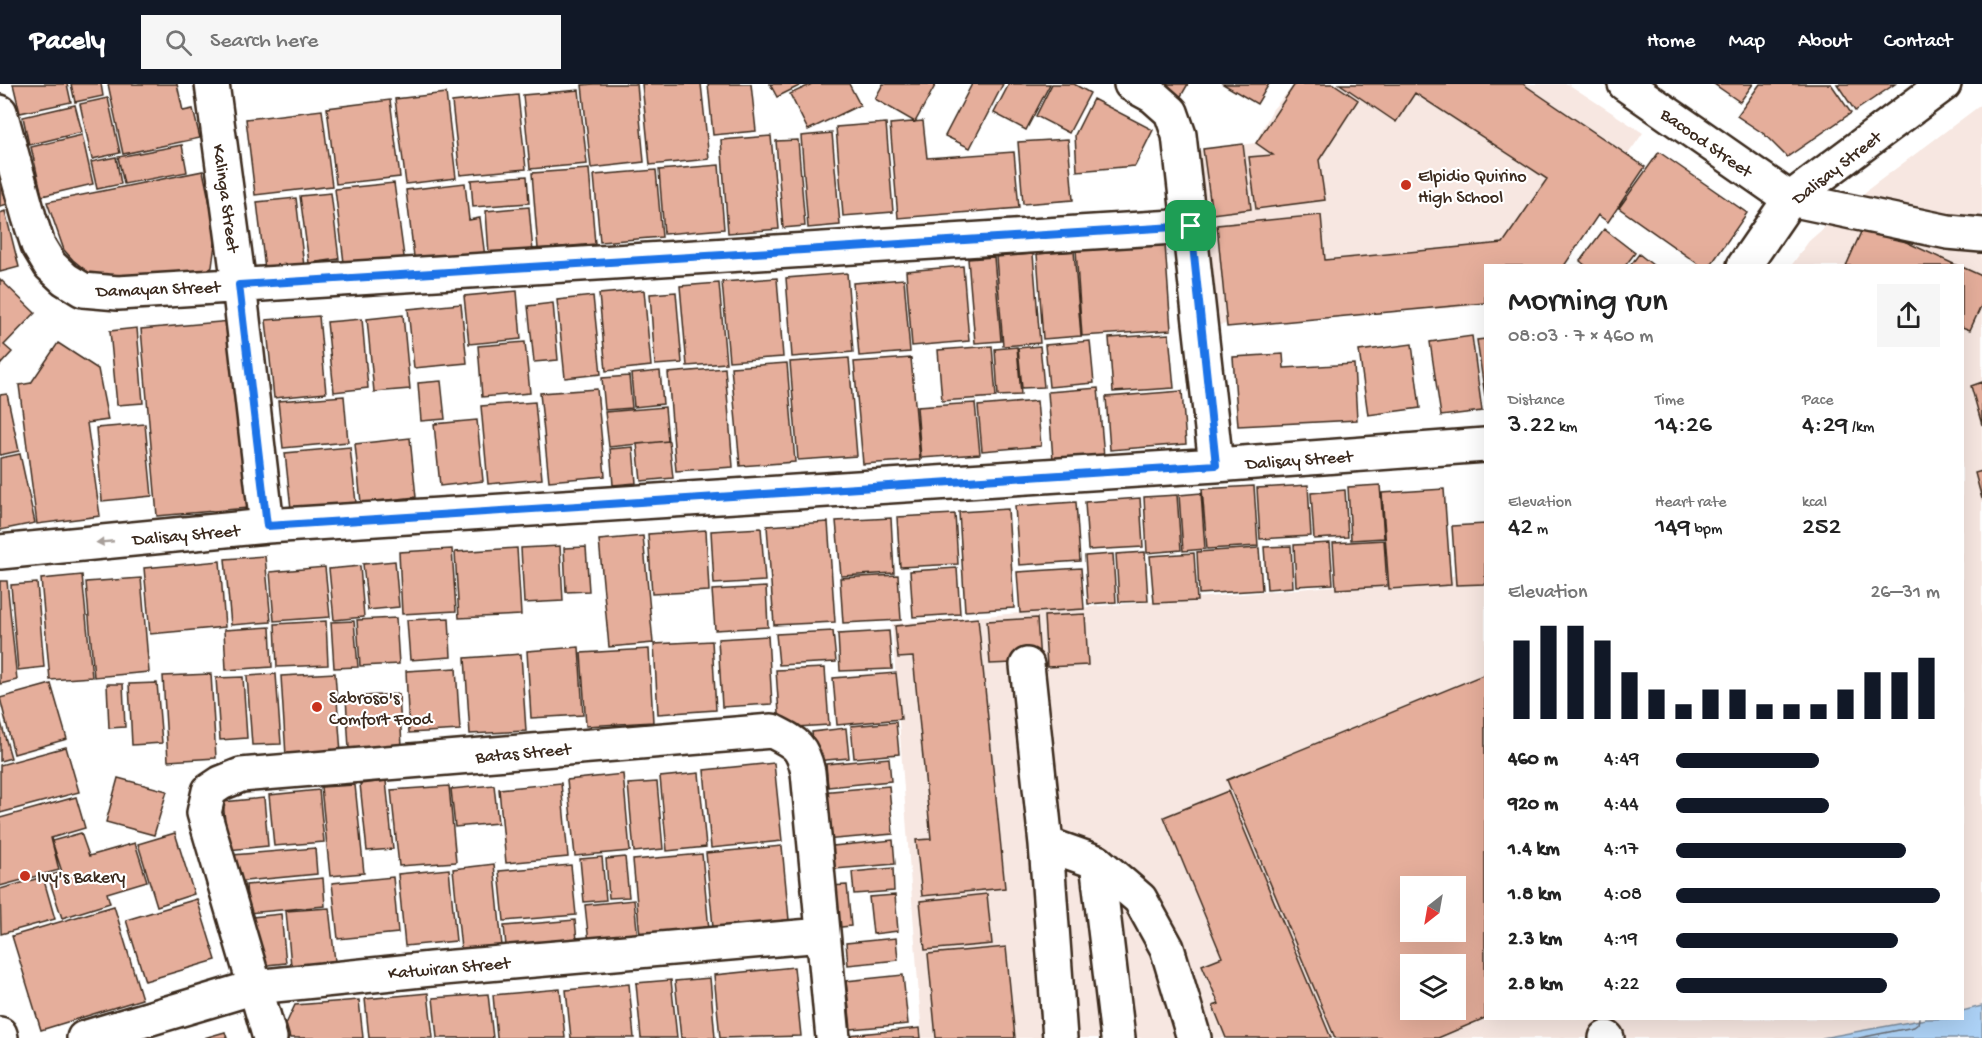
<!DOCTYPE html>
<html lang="en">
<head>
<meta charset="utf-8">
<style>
	:root { --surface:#fff; --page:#f6f6f6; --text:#222; --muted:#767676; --accent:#111827 }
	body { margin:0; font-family:"Gochi Hand",sans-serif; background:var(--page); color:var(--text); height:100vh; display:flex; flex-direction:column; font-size:22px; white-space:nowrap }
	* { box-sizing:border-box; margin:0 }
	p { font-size:20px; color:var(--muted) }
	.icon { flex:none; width:33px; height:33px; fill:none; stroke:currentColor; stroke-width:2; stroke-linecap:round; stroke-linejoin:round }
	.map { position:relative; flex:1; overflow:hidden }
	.panel { position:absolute; left:1484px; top:180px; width:480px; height:756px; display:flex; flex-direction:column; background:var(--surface); border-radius:0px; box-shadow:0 6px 24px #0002 }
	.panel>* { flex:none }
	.needle { width:39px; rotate:211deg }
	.tools { position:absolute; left:1400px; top:792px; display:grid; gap:12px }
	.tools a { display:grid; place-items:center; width:66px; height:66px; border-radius:0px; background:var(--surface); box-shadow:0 6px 24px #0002; font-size:30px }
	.pin { position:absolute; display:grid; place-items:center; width:51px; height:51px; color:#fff; margin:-26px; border-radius:12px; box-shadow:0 3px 9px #0006 }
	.round { display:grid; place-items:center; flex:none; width:63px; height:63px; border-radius:0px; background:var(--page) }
	.summary { display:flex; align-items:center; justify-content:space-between; height:102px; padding:0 24px }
	h1 { font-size:33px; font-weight:600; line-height:45px }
	.metrics { display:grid; grid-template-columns:repeat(3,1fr); gap:9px; height:102px; padding:6px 24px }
	.metrics div { display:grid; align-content:center }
	.metrics b { font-size:26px; font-weight:600 }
	.metrics small { font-size:16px; font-weight:400 }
	.metrics p { font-size:16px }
	.chart { height:168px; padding:12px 24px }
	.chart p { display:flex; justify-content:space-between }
	.chart svg { width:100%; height:108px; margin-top:6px; stroke:var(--accent); stroke-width:6 }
	ul { padding:0 24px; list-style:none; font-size:20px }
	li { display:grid; grid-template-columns:96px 72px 1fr; align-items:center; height:45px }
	li i { height:15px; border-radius:8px; background:var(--accent) }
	header { display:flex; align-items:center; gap:36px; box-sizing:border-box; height:84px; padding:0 30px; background:var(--accent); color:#fff }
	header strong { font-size:28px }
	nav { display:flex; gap:33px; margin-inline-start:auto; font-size:21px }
	.search { width:420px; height:54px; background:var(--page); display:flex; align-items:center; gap:15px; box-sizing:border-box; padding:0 21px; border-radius:0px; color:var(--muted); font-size:22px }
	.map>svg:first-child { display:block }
	.built { fill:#f7e7e1; fill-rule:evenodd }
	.water { fill:#add2f6; stroke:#7f8fa0; stroke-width:1.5 }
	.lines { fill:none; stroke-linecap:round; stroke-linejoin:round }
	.shore { stroke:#696d74; stroke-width:1.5 }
	.building { fill:#e5ae9b; stroke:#3b2a1e; stroke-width:1.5; fill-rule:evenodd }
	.minor-casing { stroke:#3b2a1e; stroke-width:38 }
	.major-casing { stroke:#3b2a1e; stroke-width:38 }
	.minor { stroke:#fff; stroke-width:33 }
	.major { stroke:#fff; stroke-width:33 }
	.oneway { fill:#a79f9a }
	.route-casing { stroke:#fff; stroke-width:12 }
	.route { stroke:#1a73e8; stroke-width:8 }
	.poi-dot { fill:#c8321e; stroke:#fff; stroke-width:2 }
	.labels { text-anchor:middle; stroke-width:4.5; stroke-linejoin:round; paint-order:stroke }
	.street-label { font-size:18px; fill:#3b2a1e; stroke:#fff }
	.poi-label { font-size:18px; fill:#3b2a1e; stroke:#fff; text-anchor:start }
</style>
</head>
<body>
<header>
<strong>Pacely</strong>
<div class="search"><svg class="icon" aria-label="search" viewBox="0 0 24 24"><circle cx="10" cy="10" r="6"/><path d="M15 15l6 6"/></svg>Search here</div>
<nav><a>Home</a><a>Map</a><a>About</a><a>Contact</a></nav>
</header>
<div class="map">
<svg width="1982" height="954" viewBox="0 0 1982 954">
	<rect width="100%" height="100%" fill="#fff"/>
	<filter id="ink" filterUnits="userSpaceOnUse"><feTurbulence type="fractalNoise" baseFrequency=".0167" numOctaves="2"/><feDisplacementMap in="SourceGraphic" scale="12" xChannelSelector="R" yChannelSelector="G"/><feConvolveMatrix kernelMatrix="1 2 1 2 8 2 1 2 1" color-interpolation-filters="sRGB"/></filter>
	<g filter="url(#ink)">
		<path class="built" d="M1295 0H1568L1643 49 1621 80 1485 182V220L1466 223 1217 241 1198 67 1255 59 1273 25Z
			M1982 20V922L1962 927V182H1791L1809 157 1870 104Z
			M1485 489V934L1926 935 1822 954H922L892 540ZM1410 802H1455V848H1410ZM1410 880H1455V926H1410Z"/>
		<path class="water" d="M1982 922V954H1822L1926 935 1962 934V927Z"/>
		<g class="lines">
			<path class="shore" d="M1859 954 1914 943 1918 940 1919 934"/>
		</g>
		<path class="building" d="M13 0H67L71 18 20 29Z
			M71 0H101L103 12 75 18Z
			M108 0H177L183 27 193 25 200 54 123 70Z
			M593 0H637L644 78 591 84 582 1Z
			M642 0H701L709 75 650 81Z
			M708 0H751L756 47 713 51Z
			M770 0H803L777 13Z
			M812 0H849L860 21 808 46 790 10Z
			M883 0H936L915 38 875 15Z
			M972 0H1003L970 64 945 52Z
			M1009 0H1050L1026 46 994 29Z
			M1052 0H1074L1090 9 1069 49 1036 32Z
			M1157 0H1188L1177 19Z
			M1223 0H1269L1257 20Z
			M1295 0H1334L1358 16 1319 76 1325 116 1256 125 1249 73 1273 71 1256 59Z
			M1340 0H1523L1645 83 1608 138 1598 131 1564 182H1485V219L1227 243 1217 141 1321 131 1325 176 1503 159 1547 95 1415 9 1396 38Z
			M1714 0H1753L1740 18Z
			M1760 0H1831L1851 29 1787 73 1764 50 1737 32Z
			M1837 0H1895L1855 27Z
			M579 6 587 80 530 85 523 11Z
			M446 9 456 94 406 100 395 15Z
			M518 11 526 85 460 91 452 18Z
			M108 14 120 69 92 75 80 20Z
			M1093 15 1153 46 1135 82 1077 87 1075 51Z
			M390 16 400 93 336 100 327 24Z
			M75 21 82 48 29 61 23 33Z
			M322 26 332 102 255 111 246 35Z
			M923 37 927 74 1014 68 1019 124 898 134 890 40Z
			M886 39 893 128 843 132 836 43Z
			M832 49 840 141 808 144 801 52Z
			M82 51 93 100 42 112 31 63Z
			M771 52 779 145 728 149 721 56Z
			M1068 55 1073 116 1023 120 1018 58Z
			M798 56 805 142 783 144 776 57Z
			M1243 60 1251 125 1212 130 1203 65Z
			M182 61 187 88 124 100 118 73Z
			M1659 68 1747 129 1710 182H1701L1619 124Z
			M116 73 121 100 97 105 91 78Z
			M719 81 724 145 664 150 659 86Z
			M589 85 595 160 538 165 532 89Z
			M656 86 662 153 600 158 594 91Z
			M203 87 215 144V160L212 183 204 192 100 198 73 176 64 166 47 118Z
			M0 91 8 120 0 122Z
			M527 92 529 119 473 123 471 96Z
			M394 99 405 180 345 187 335 105Z
			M465 99 469 136 480 134 485 173 415 181 406 106Z
			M331 109 339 175 309 179 300 112Z
			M296 114 304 182 265 186 257 118Z
			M529 123 533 168 489 171 486 127Z
			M5 127 19 183 0 188V129Z
			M1865 139 1958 182H1846Z
			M1604 145 1635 169 1625 182H1586L1580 177Z
			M1165 160 1171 246 1082 252 1076 166Z
			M1074 167 1081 252 1043 255 1037 170Z
			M1033 170 1040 259 1003 262 996 173Z
			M1639 170 1654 182H1630Z
			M994 173 1001 257 975 259 968 175Z
			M963 182 969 257 912 262 906 187Z
			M1962 183 1982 192V220L1970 246 1962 243Z
			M847 189 853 268 792 273 786 194Z
			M777 194 783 273 729 277 722 198Z
			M0 195 35 229 4 261 12 268 0 281Z
			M904 195 910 268 859 272 853 199Z
			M719 199 726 279 687 282 680 202Z
			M644 206 651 282 606 287 599 210Z
			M517 207 521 255 469 260 464 212Z
			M676 208 682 279 655 281 650 210Z
			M593 212 601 290 565 294 557 216Z
			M553 219 558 276 534 278 528 222Z
			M461 220 467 279 414 284 408 225Z
			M403 231 410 305 374 308 367 235Z
			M319 232 326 309 274 314 266 236Z
			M362 235 368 304 334 308 327 238Z
			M231 237 248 424 157 432 141 245Z
			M137 244 143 319 117 321 110 247Z
			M1169 250 1174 304 1113 308 1109 254Z
			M1472 252 1482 327 1441 332 1430 258Z
			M1485 255V312L1477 256Z
			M1090 257 1094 299 1049 303 1045 261Z
			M525 258 530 309 482 313 478 262Z
			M58 259 98 285 108 336 87 339 100 432 37 440 19 301 31 299Z
			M1412 260 1420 324 1368 331 1359 267Z
			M992 262 996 313 942 317 938 266Z
			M1040 262 1044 303 1022 304 1018 264Z
			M1017 263 1021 311 998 312 995 265Z
			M1283 270 1284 284 1354 280 1357 336 1238 342 1233 273Z
			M849 274 857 372 798 376 790 278Z
			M911 274 920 376 863 380 854 278Z
			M787 279 795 378 740 382 731 283Z
			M725 284 733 383 676 387 668 289Z
			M660 287 663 320 634 323 631 290Z
			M629 292 632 324 605 326 602 294Z
			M441 297 445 335 421 337 418 299Z
			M1982 298V341L1971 302Z
			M1098 304 1104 373 1053 376 1048 308Z
			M597 305 605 392 549 397 540 309Z
			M1182 307 1186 360 1110 366 1106 313Z
			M7 310 19 367 0 371V311Z
			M344 312 348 358 283 364 278 317Z
			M1037 317 1041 362 982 367 978 322Z
			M535 318 542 395 488 400 481 322Z
			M975 319 980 370 921 374 917 323Z
			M665 323 668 357 609 363 605 328Z
			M477 336 483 397 440 402 434 340Z
			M145 340 152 412 102 417 96 344Z
			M410 354 416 413 361 419 355 360Z
			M669 357 673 394 641 397 637 360Z
			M350 363 356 419 291 425 285 369Z
			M633 363 636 399 613 401 610 365Z
			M20 370 35 439 0 446V374Z
			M1982 387V415L1975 389Z
			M1308 401 1311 452 1260 455 1257 404Z
			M1380 401 1384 454 1351 456 1348 403Z
			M1254 402 1258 462 1207 465 1202 405Z
			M1444 405 1451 501 1389 505 1382 409Z
			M1345 406 1348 453 1314 455 1311 409Z
			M1201 409 1205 465 1183 467 1179 411Z
			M1177 411 1181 466 1147 469 1144 413Z
			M1140 414 1143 463 1088 466 1085 418Z
			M1076 418 1080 477 1019 481 1015 422Z
			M1008 425 1014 524 965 527 959 428Z
			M955 430 958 480 900 483 897 433Z
			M891 434 894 489 841 492 836 437Z
			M828 438 835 538 774 541 767 442Z
			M1485 440V500L1456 501 1452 442Z
			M761 444 765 497 714 500 711 447Z
			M706 446 709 507 652 510 648 450Z
			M643 452 653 559 609 563 599 456Z
			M1384 456 1387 502 1336 505 1333 459Z
			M1330 459 1333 500 1296 502 1294 461Z
			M560 462 563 517 524 519 521 464Z
			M1291 462 1293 503 1267 505 1264 463Z
			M586 463 589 507 566 508 564 464Z
			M517 464 521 531 459 534 455 468Z
			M1259 464 1262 506 1199 510 1197 468Z
			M452 465 456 527 402 530 399 468Z
			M1145 468 1148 517 1119 518 1116 470Z
			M1194 469 1197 517 1154 519 1150 472Z
			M1113 470 1116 518 1088 520 1085 472Z
			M265 472 271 538 231 541 225 475Z
			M220 477 225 543 150 550 144 484Z
			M395 477 399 523 368 526 363 480Z
			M360 482 364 533 334 536 329 485Z
			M325 483 330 533 274 537 270 488Z
			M957 484 960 530 913 533 910 487Z
			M1081 484 1084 525 1020 529 1017 488Z
			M82 491 92 593 50 596 41 495Z
			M898 491 901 536 843 539 840 494Z
			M141 494 149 588 94 593 86 498Z
			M0 497H7L17 596 0 600Z
			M37 499 44 583 18 586 11 501Z
			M766 503 768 543 715 546 712 506Z
			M1085 530 1088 581 1047 583 1044 532Z
			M396 534 399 580 360 582 357 536Z
			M449 534 451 573 410 576 407 536Z
			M978 534 1005 804 922 812 916 756 931 755 913 573 898 574 895 542Z
			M1037 534 1040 578 990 580 987 537Z
			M326 537 328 581 277 583 275 540Z
			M354 537 358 583 334 584 331 538Z
			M270 543 272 583 226 586 224 546Z
			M833 547 836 578 779 581 776 550Z
			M889 547 892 585 840 587 838 550Z
			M768 552 772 620 722 623 718 555Z
			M712 557 716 626 658 630 654 560Z
			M579 563 583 631 531 634 527 567Z
			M649 565 653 638 586 642 581 569Z
			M521 570 526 647 470 650 465 574Z
			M456 584 460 646 409 649 406 587Z
			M825 584 829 641 780 644 776 586Z
			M335 589 341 669 286 672 281 592Z
			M896 589 901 635 837 641 833 594Z
			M211 590 216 674 168 677 163 592Z
			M276 590 281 660 252 661 247 592Z
			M1485 590V934L1438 954H1335L1227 696ZM1410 802H1455V848H1410ZM1410 880H1455V926H1410Z
			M243 593 247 654 220 656 216 594Z
			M157 599 162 659 132 661 129 600Z
			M51 600 67 655 14 670 0 614Z
			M107 600H123L125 643 109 644Z
			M399 610 402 662 349 665 346 613Z
			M0 635 11 674 0 677Z
			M896 638 899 670 854 674 851 642Z
			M846 644 849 674 815 677 812 648Z
			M66 663 79 708 0 729V681Z
			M889 674 891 697 828 703 826 680Z
			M774 679 782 757 711 764 704 686Z
			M699 689 706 763 667 767 660 693Z
			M623 690 630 767 575 772 567 696Z
			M118 694 167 707 154 751 106 738Z
			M386 697 393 765 367 767 360 700Z
			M657 698 663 765 634 768 628 700Z
			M561 699 568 773 506 779 499 705Z
			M355 701 364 789 330 792 321 703Z
			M494 701 498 739 455 743 451 705Z
			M449 702 456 778 399 782 391 706Z
			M889 702 893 750 824 756 820 708Z
			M319 706 324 758 274 762 269 711Z
			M1228 707 1331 954H1226L1213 922 1219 920 1202 881 1222 873 1164 733Z
			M76 713 85 744 51 754 59 786 0 802V734Z
			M264 714 268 762 228 766 223 718Z
			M81 749 89 772 135 759 147 797 107 809 110 819 62 834 48 792 62 788 52 757Z
			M175 749 194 810 157 822 138 760Z
			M893 756 895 780 835 785 833 762Z
			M782 762 789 836 713 843 706 769Z
			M315 764 317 790 235 798 232 771Z
			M702 770 709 846 640 852 633 776Z
			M602 773 606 816 584 818 580 775Z
			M625 773 629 813 609 814 606 775Z
			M494 780 502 862 461 865 453 785Z
			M571 781 576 831 504 837 499 787Z
			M893 784 894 807 854 810 852 788Z
			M449 785 456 857 405 862 398 790Z
			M43 793 55 835 1 850 0 805Z
			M393 793 398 849 338 855 332 799Z
			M323 794 325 822 248 829 246 801Z
			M847 801 851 842 832 844 828 802Z
			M987 810 992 860 925 866 920 817Z
			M895 811 898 847 873 850 869 813Z
			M197 815 216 876 145 897 126 836Z
			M634 816 638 855 589 859 585 821Z
			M114 822 142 915 41 946 12 852Z
			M329 824 335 877 291 882 286 827Z
			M281 830 286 879 257 882 252 833Z
			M575 836 578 866 507 872 504 842Z
			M896 854 898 876 848 881 846 859Z
			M1006 863 1015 954H936L928 870Z
			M794 883 801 952 720 954 714 891Z
			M903 891 908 940 851 945 846 897Z
			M710 894 715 954H681L675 897Z
			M671 896 677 954H641L636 899Z
			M629 900 634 954H571L566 906Z
			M560 905 565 954H497L493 911Z
			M428 909 433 954H369L365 915Z
			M488 910 493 954H437L433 914Z
			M359 916 363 954H290L286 940 295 921Z
			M920 944 921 954H850L849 951Z
			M225 948 227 954H204Z"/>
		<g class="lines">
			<defs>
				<path id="minor" d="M212 0 239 201 267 442
					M1131 0 1153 12 1171 28 1179 51 1216 381
					M1625 0 1790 115 1948 148 1982 151
					M0 28 29 133 38 161 50 181 65 195 83 206 118 209 1190 142
					M1744 182 1790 115 1944 0
					M0 468 267 442 1216 381 1485 361
					M1027 581 1046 760 1060 954
					M1046 760 1097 778 1140 815 1167 864 1194 954
					M1097 778 1118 954
					M84 954 255 903 431 885 822 851
					M270 954 204 729 209 707 221 699 241 691 772 647C795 659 802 661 808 688L833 954
					M1606 954H1607"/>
				<path id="major" d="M0 950 1 954"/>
			</defs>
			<use href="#minor" class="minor-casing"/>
			<use href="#major" class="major-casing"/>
			<use href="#minor" class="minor"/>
			<use href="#major" class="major"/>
		</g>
		<defs><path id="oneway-solid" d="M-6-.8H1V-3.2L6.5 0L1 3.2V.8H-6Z" transform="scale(1.5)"/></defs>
		<use class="oneway" href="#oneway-solid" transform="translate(105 458) rotate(175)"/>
	</g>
	<g class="lines" filter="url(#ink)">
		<defs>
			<path id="route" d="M1191 142 1216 381 267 442 239 201Z"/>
		</defs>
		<use href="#route" class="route-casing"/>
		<use href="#route" class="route"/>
	</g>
	<g class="poi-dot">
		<circle cx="1406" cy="101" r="6"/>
		<circle cx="317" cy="623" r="6"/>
		<circle cx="25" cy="792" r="6"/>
	</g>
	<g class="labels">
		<g class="street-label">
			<text transform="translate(1707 58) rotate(35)" y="6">Bacood Street</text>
			<text transform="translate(1836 83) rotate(-38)" y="6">Dalisay Street</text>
			<text transform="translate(227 114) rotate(82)" y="6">Kalinga Street</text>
			<text transform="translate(158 204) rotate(-2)" y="6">Damayan Street</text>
			<text transform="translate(1299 375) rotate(-4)" y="6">Dalisay Street</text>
			<text transform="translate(186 450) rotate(-5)" y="6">Dalisay Street</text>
			<text transform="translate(523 668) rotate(-5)" y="6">Batas Street</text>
			<text transform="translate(449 883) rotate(-5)" y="6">Katwiran Street</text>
		</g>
		<g class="poi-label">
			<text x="1418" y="97">Elpidio Quirino<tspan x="1418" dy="21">High School</tspan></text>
			<text x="329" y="619">Sabroso's<tspan x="329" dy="21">Comfort Food</tspan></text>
			<text x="37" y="798">Ivy's Bakery</text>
		</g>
	</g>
</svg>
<div class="tools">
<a><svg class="needle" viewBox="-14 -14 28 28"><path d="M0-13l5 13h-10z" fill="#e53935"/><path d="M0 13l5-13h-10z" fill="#767676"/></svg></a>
<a><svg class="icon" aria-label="layers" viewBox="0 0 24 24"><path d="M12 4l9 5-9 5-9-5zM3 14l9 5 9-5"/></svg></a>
</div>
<div class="pin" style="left:1191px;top:142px;background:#1e9e55"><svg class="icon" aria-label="arrive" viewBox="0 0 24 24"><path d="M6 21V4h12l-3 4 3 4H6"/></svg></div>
<section class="panel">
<div class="summary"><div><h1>Morning run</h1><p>08:03 · 7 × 460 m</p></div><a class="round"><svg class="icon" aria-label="share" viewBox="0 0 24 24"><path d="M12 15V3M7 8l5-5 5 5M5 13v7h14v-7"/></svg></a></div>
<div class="metrics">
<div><p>Distance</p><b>3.22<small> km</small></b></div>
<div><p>Time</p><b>14:26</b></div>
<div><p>Pace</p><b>4:29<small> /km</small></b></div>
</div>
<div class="metrics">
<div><p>Elevation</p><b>42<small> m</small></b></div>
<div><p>Heart rate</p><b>149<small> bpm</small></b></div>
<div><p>kcal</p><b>252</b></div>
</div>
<div class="chart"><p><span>Elevation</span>26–31 m</p>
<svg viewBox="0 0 160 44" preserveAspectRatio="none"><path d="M5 44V12M15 44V6M25 44V6M35 44V12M45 44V25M55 44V32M65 44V38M75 44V32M85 44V32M95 44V38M105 44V38M115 44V38M125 44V32M135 44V25M145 44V25M155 44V19"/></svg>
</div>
<ul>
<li><b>460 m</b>4:49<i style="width:54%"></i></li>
<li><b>920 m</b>4:44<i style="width:58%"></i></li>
<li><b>1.4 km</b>4:17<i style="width:87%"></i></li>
<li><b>1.8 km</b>4:08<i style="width:100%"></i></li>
<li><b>2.3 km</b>4:19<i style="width:84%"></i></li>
<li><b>2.8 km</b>4:22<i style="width:80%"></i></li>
</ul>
</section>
</div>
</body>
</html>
